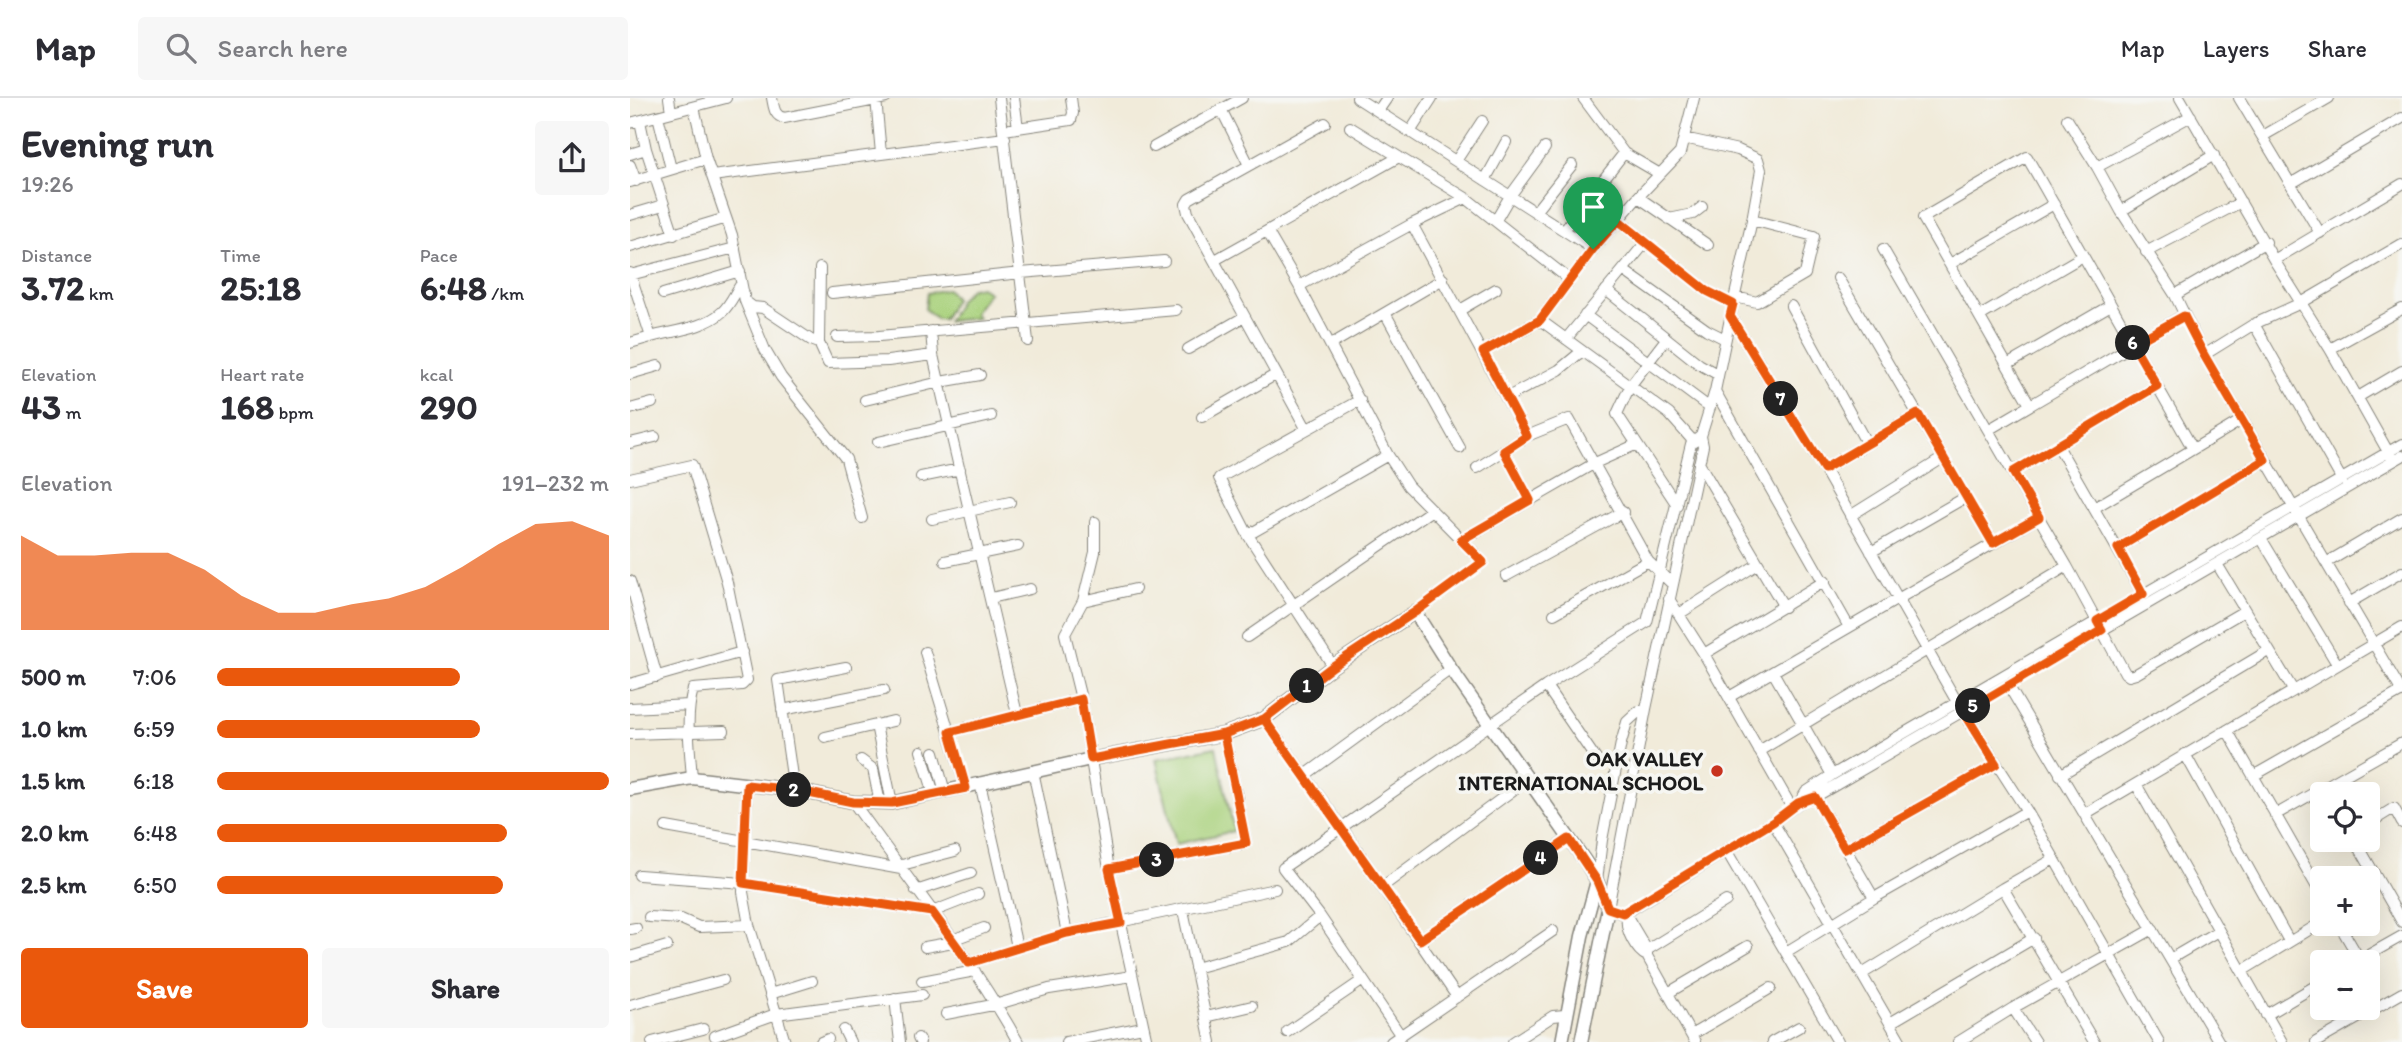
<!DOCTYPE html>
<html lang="en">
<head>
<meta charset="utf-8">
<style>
	:root { --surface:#fff; --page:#f7f7f7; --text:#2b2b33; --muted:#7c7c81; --line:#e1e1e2; --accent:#ea580c }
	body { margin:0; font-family:Itim,sans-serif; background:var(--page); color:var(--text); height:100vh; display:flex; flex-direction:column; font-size:26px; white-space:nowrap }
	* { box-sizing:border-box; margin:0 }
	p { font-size:23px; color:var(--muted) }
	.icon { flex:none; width:38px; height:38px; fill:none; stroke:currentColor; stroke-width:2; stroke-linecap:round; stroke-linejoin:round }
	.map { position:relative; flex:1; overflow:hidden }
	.details { display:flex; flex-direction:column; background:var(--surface); width:630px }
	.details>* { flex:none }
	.tools { position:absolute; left:1680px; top:684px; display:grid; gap:14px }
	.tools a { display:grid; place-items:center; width:70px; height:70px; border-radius:7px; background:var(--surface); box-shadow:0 7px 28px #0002; font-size:35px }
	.pin { position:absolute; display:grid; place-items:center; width:60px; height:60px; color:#fff; margin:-72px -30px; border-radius:50% 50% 50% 0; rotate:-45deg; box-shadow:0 0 7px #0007 }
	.pin .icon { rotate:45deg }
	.km { position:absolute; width:35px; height:35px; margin:-18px; border-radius:50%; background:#222; color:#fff; font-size:19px; line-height:35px; text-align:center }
	.round { display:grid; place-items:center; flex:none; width:74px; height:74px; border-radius:7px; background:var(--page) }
	.head { display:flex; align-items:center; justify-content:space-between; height:119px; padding:0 21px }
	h1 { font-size:38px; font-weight:700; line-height:52px }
	.figures { display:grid; grid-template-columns:repeat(3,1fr); gap:10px; height:119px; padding:7px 21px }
	.figures div { display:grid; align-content:center }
	.figures b { font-size:35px; font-weight:700 }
	.figures small { font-size:19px; font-weight:400 }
	.figures p { font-size:19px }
	.chart { height:196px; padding:14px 21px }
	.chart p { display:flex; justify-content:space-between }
	.chart svg { width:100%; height:126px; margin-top:7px; fill:var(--accent); opacity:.7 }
	.cta { display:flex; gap:14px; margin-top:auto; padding:14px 21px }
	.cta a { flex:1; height:80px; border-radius:7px; background:var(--accent); color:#fff; font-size:28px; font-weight:700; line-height:80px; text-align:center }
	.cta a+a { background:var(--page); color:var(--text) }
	ul { padding:0 21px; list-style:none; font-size:23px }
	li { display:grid; grid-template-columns:112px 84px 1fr; align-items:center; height:52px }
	li i { height:18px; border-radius:9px; background:var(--accent) }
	header { display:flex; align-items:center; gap:42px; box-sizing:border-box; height:98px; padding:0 35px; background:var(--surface); border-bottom:2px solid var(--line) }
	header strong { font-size:33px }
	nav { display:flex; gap:38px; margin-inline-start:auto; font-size:24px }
	.search { width:490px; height:63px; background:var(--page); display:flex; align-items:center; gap:18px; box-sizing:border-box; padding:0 24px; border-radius:7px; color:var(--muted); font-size:26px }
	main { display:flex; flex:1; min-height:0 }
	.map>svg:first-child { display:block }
	.green { fill:#a9d17b; stroke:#62764c; stroke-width:2 }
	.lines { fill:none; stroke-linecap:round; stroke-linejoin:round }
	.minor-casing { stroke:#86847b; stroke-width:12 }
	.tertiary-casing { stroke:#86847b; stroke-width:15 }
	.minor { stroke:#fff; stroke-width:10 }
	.tertiary { stroke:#fff; stroke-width:12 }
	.route-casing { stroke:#fff; stroke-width:14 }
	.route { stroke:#ea580c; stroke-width:9 }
	.poi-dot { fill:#c8321e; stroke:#f6f6f2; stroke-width:2.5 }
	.labels { text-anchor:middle; stroke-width:7; stroke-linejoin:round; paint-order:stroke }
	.poi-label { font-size:21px; font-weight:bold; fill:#1c1c1c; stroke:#f6f6f2; text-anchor:end }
</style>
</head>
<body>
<header>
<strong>Map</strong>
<div class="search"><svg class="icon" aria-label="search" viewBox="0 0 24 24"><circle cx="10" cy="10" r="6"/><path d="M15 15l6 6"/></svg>Search here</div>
<nav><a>Map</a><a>Layers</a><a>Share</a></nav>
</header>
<main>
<section class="details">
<div class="head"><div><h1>Evening run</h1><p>19:26</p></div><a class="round"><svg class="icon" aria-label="share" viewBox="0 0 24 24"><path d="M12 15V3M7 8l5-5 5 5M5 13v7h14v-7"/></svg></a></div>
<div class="figures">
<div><p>Distance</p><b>3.72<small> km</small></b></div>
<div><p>Time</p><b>25:18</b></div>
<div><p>Pace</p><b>6:48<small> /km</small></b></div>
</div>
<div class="figures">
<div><p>Elevation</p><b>43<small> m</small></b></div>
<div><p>Heart rate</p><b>168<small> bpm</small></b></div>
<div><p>kcal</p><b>290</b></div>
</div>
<div class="chart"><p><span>Elevation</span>191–232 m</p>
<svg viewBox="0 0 160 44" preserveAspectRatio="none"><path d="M0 44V11L10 18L20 18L30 17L40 17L50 23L60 32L70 38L80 38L90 35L100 33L110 29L120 22L130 14L140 7L150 6L160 11V44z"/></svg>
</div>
<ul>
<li><b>500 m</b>7:06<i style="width:62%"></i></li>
<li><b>1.0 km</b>6:59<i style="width:67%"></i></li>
<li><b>1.5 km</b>6:18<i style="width:100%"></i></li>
<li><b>2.0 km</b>6:48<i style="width:74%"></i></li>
<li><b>2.5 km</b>6:50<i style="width:73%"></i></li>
</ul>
<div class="cta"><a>Save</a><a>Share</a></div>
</section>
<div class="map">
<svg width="1772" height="944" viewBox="0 0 1772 944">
	<rect width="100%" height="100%" fill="#f6f6f2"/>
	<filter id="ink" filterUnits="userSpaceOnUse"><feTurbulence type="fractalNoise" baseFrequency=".0143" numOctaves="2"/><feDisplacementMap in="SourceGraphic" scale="14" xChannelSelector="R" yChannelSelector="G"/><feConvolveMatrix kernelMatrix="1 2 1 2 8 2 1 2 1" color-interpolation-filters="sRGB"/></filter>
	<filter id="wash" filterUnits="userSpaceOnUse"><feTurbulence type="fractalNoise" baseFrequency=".00686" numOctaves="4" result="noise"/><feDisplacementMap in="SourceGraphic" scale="28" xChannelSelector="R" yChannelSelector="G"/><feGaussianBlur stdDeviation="1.57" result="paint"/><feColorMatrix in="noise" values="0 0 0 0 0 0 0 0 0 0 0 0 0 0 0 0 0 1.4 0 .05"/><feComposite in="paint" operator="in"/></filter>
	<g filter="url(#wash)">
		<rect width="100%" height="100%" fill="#f1ebda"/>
		<path class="green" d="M351 189 359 194 344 215 348 220 318 223 330 201 341 190Z
			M317 191 325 201 313 221H307L295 211 297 195Z
			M586 649 604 733 546 746 526 661Z"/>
	</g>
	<g filter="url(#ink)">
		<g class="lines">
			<defs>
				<path id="minor" d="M39 0 41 14
					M142 0C144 9 144 18 154 20L256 0
					M246 0 251 56
					M369 0 398 243
					M384 0 388 30
					M727 0 963 151
					M953 0 994 55 1030 76
					M1550 0 1644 162 1700 251 1761 359
					M1609 0 1690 135
					M64 9 76 61 102 137 115 203 135 252 151 279 216 361 232 420
					M591 11 619 67
					M748 13 757 0
					M28 18 41 71
					M1561 18 1467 69 1491 113 1545 197 1574 257 1772 594
					M1437 21 1467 69
					M10 23 16 51 44 137
					M0 25 96 0
					M720 29 836 100 940 182
					M374 32 441 22 443 15 441 0
					M780 34 802 0
					M1633 38 1699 0
					M1054 40 1108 52 1128 61 1131 72 1122 122
					M524 49 612 0
					M0 56 16 51
					M826 63 852 23
					M0 67 6 83
					M82 78 375 40
					M855 82 876 44
					M0 84 76 61
					M1662 85 1772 20
					M1008 99 1078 147
					M1491 113 1584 57
					M905 114 942 67
					M0 117 34 107
					M1039 121 1063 116 1072 109
					M866 122 880 98 915 50
					M988 122 1077 193 1103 206 1122 122 1184 138 1175 176 1127 204 1105 199
					M782 126 897 338
					M934 132 994 55
					M637 133 669 188 758 357 778 388 853 464 785 514
					M0 149 96 120
					M1253 151 1437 468 1495 575 1499 578 1506 576 1614 513
					M1516 154 1611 104
					M585 162 769 59
					M1644 162 1772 86
					M1320 166 1424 106
					M190 170 189 245 198 265 258 263 303 257
					M993 172 1077 232 1095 241
					M0 175 21 239 0 245
					M0 177 105 150
					M1208 180 1363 445
					M669 188 782 126 836 100
					M976 192 1069 266 1087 276
					M202 195 391 175 534 163
					M33 196 110 173
					M1545 197 1636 144
					M115 203 123 209 133 210 181 242 189 245
					M1103 206 1085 293 1071 338 1073 348 1016 611 978 810 990 815 997 814 1143 724 1169 705 1176 694 1202 677 1772 346
					M1161 208 1237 346
					M830 212 866 191
					M755 215 830 350
					M955 217 1080 310
					M1100 218 1194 371 1327 604 1397 713 1529 944
					M1350 218 1453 158
					M910 222 1039 316 1064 344
					M1624 226 1712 382
					M301 233 303 257 319 327 387 616
					M21 239C43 233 75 230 92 214 100 207 105 195 111 186
					M207 239 249 238 546 212
					M936 241 1016 144
					M1036 241 1000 288 987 316 1047 407
					M700 247 813 181
					M558 251 614 219
					M1700 251 1772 211
					M853 254 910 222 963 151 1008 99 1050 55 1064 0
					M1574 257 1624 226 1671 205 1772 146
					M1377 267 1481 207
					M0 276 28 268
					M1085 293 1219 529
					M1728 299 1772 273
					M876 300 929 272 952 253
					M235 302 310 284 350 277
					M1400 307 1293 120 1397 59 1563 351
					M0 311 22 305
					M572 319 645 277
					M676 330 558 115 556 106 559 101 695 25
					M1358 332 1554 217
					M248 344 361 318
					M0 345 25 339
					M1428 348 1513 496
					M874 353 900 402
					M1069 365 1154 509
					M847 370 897 338 939 321 1018 463 1042 486
					M1194 371 1288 316
					M1383 374 1527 288
					M291 379 330 371
					M0 381 62 367 97 484 117 582 112 587 63 591C55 619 60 651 62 680
					M1464 410 1612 322
					M1220 418 1313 360
					M302 421 380 404
					M465 424V454L453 503 435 536 451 601 479 771 517 944
					M618 437 758 357
					M1631 440 1707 566
					M831 442 965 365 1005 347
					M1488 450 1635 362
					M1241 454 1336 399
					M315 463 388 448
					M1696 465 1772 420
					M1587 466 1663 592
					M876 478 993 414
					M0 483 27 579
					M361 500 400 491
					M1039 501 1074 556 1162 710
					M453 503 505 491
					M1719 505 1772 474
					M924 516 1018 463
					M1049 516 1128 466
					M617 539 802 412
					M295 554 336 690
					M1074 556 1195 483
					M703 568 618 437 589 380 730 302
					M1143 574 1202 677
					M0 586 112 554
					M1378 587 1589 944
					M916 588 966 661
					M1099 599 1409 419
					M0 610 59 607
					M152 612 254 592
					M634 621 712 730 827 899
					M246 627 262 705
					M1597 632 1692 798
					M320 634 451 601
					M0 636 94 633
					M195 639 263 623
					M291 653 304 696
					M1129 653 1437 468
					M304 654 315 694
					M1555 656 1659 843
					M231 662 243 671 250 705
					M403 673 437 835
					M1430 677 1638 553
					M674 678 821 571
					M1623 678 1772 593
					M350 685 387 849
					M1506 686 1652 944
					M117 687 113 794 119 827 155 944
					M164 692 148 582 216 569
					M1185 699 1244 800
					M223 704C279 783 341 859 388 944
					M1169 705 1185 699 1772 358
					M1455 716 1772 529
					M1645 717 1772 645
					M1143 724 1271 944
					M1738 726 1764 710 1772 725
					M36 729 271 771
					M1725 742 1772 824
					M1215 751 1366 666
					M1096 752 1208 944
					M268 768 325 753
					M479 771 616 745 594 636
					M9 777 113 785 302 814 348 796
					M967 783 972 742 991 645 997 624 1009 613 1016 611
					M752 789 898 681
					M1373 790 1464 944
					M286 793 341 775
					M553 812 581 944
					M995 815 1017 852V858C1006 853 995 832 997 820
					M19 819 51 821 69 829 119 827
					M1709 826 1730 862
					M0 831 6 830
					M322 842 354 830
					M790 842 938 741
					M295 849 323 844
					M1017 852 1096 803
					M1156 854 1244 800 1397 713
					M1017 858 1065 944
					M0 859 37 848
					M1540 861 1588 833
					M1726 864 1772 838
					M339 865 437 835 645 791
					M565 870 659 844 690 818
					M1612 873 1692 824
					M1232 876 1373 790 1424 761
					M292 883 345 873
					M1038 895 1118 848
					M140 896 182 883
					M265 900 270 944
					M0 907 93 882
					M1383 910 1405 944
					M316 916 368 906 419 891 502 878
					M1636 917 1692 884
					M576 919 622 908
					M1260 925 1404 840
					M214 932 220 944
					M657 934 733 882
					M1061 937 1141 890
					M85 938 146 916 292 897
					M771 938 690 818 653 770 916 588 1017 524 1061 346 1071 338
					M288 940 290 944
					M22 944 73 931
					M191 944 198 941
					M436 944 513 929
					M761 944 923 833
					M883 944 923 918 935 917
					M1142 944 1169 929
					M1328 944 1383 910 1523 831
					M1686 944 1772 895"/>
				<path id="tertiary" d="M0 691 62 680 164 692 223 704 262 705 461 661 594 636 634 621 703 568 785 514 821 571 955 763 967 783 978 810 951 944
					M932 944 952 838 967 783"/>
			</defs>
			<use href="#minor" class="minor-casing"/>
			<use href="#tertiary" class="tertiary-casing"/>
			<use href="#minor" class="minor"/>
			<use href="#tertiary" class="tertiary"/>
		</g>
	</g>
	<g class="lines" filter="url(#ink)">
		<defs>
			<path id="route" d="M963 151 910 222 853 254 897 338 874 353 900 402 831 442 853 464 785 514 703 568 634 621 594 636 461 661 451 601 320 634 336 690 262 705 223 704 164 692 117 687 113 785 302 814 339 865 437 835 491 825 479 771 616 745 594 636 634 621 790 842 939 741 967 783 978 810 993 815 1143 724 1168 705 1185 699 1215 751 1366 666 1334 614 1472 532 1467 523 1513 496 1488 450 1635 362 1574 257 1554 218 1503 246 1527 288 1383 374 1409 419 1363 445 1288 316 1194 371 1100 218 1103 206 1077 193 988 122 963 151"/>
		</defs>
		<use href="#route" class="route-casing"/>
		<use href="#route" class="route"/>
	</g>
	<circle class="poi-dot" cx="1087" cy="673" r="7"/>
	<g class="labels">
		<g class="poi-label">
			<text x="1073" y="668">OAK VALLEY<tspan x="1073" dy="24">INTERNATIONAL SCHOOL</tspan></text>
		</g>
	</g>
</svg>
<div class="tools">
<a><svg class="icon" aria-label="locate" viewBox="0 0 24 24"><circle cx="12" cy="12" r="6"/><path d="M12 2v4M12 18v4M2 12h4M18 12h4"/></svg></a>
<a>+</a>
<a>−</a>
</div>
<div class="pin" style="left:963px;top:151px;background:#1e9e55"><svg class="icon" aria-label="arrive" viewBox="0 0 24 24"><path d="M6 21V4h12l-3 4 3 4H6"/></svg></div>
<b class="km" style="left:677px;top:588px">1</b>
<b class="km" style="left:164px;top:692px">2</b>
<b class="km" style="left:527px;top:762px">3</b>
<b class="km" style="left:911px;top:760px">4</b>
<b class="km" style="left:1343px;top:608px">5</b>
<b class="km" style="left:1503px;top:245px">6</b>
<b class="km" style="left:1151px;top:301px">7</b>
</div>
</main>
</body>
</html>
